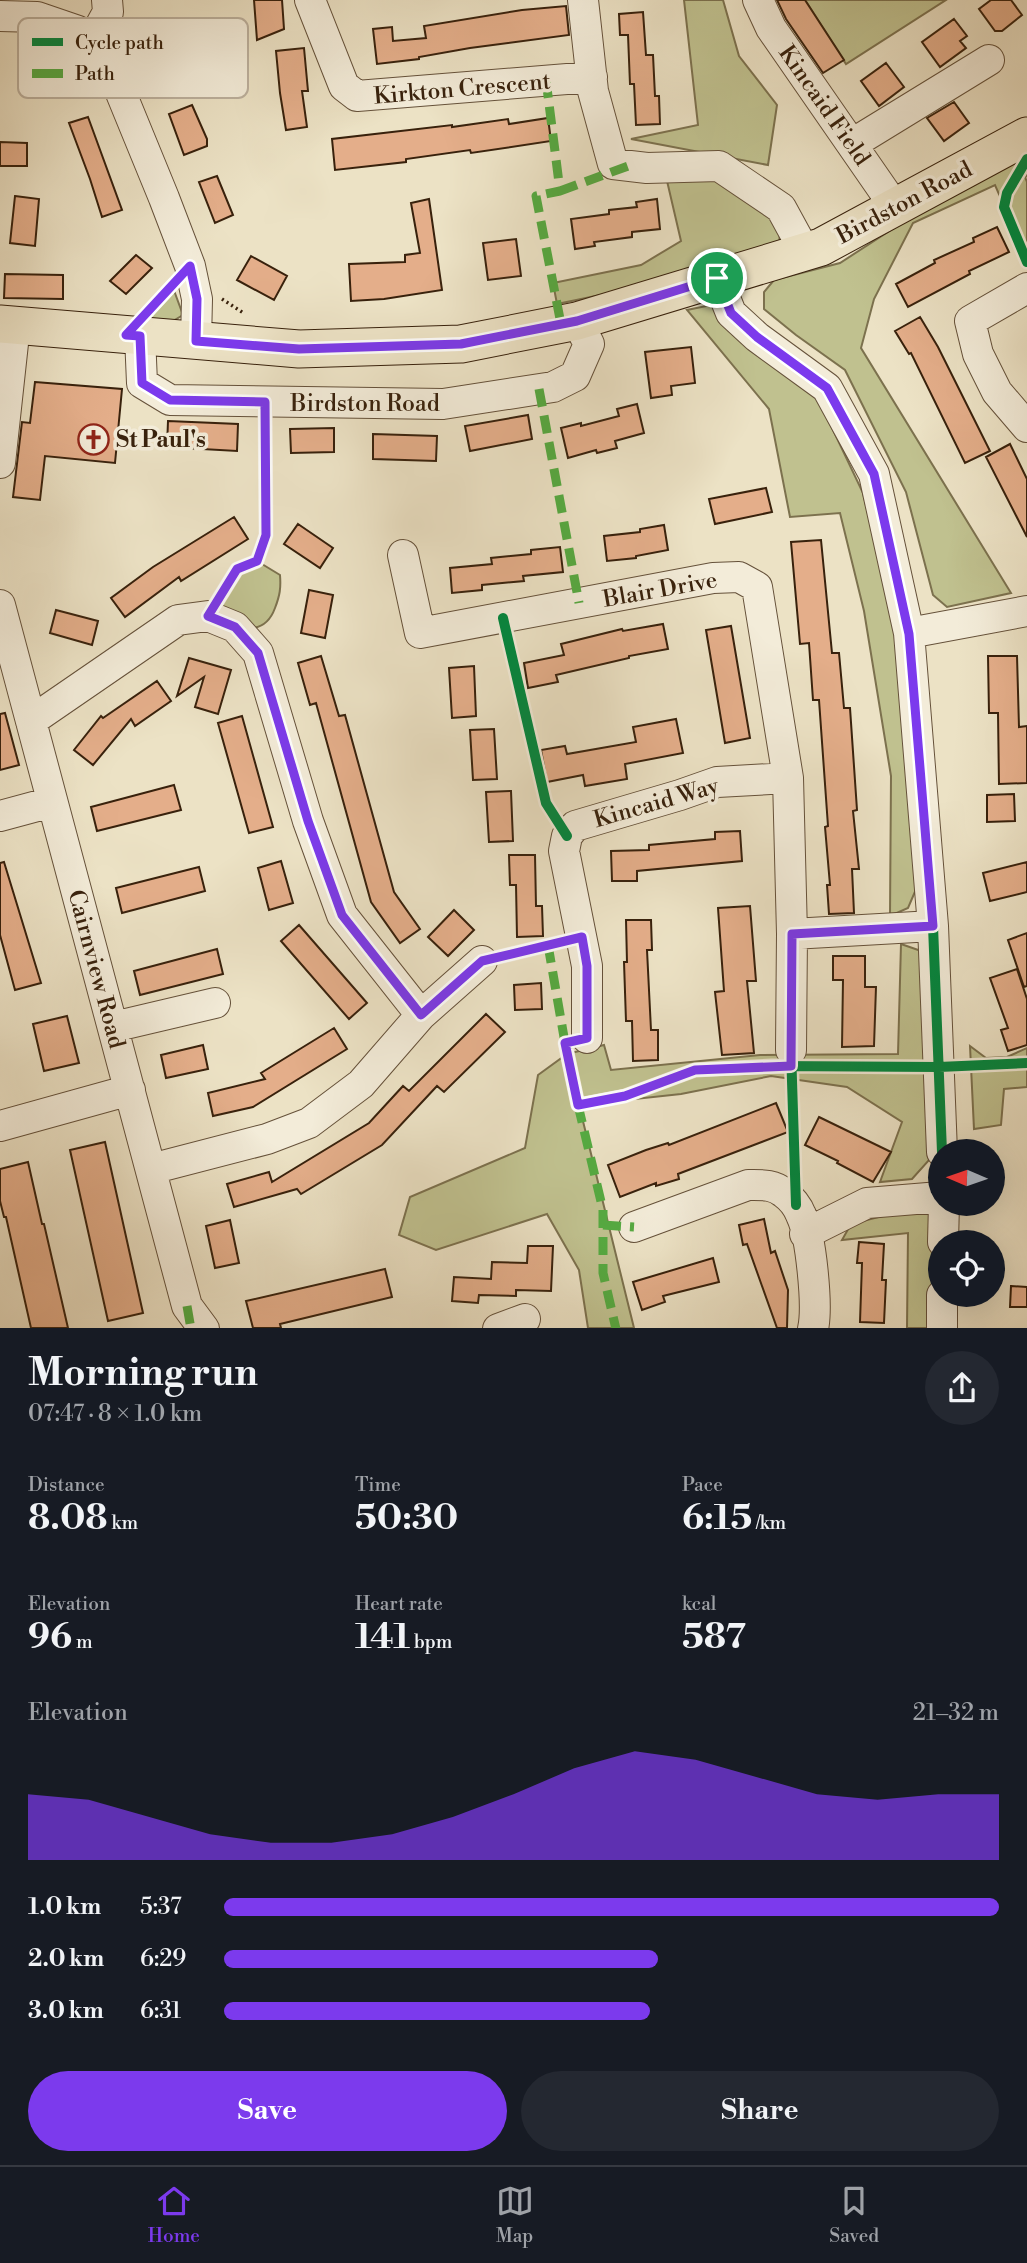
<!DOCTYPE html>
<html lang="en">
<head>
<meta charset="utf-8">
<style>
	:root { --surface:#171b24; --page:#242831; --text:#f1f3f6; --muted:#9ea1a6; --line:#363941; --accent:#7c3aed }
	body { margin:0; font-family:"Libre Bodoni",serif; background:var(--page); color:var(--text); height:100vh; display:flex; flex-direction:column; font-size:26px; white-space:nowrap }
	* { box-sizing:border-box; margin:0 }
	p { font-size:23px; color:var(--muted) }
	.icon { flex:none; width:38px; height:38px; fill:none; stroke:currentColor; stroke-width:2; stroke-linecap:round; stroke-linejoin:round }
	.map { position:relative; height:1328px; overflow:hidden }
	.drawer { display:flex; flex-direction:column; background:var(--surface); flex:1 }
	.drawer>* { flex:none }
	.needle { width:46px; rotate:272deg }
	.buttons { position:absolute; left:928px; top:1139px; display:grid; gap:14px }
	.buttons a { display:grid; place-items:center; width:77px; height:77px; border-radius:50%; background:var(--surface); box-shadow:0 7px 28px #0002; font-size:35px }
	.pin { position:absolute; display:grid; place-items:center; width:60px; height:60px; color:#fff; margin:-30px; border:4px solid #fff; border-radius:50%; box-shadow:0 2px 7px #0007 }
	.round { display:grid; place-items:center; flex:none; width:74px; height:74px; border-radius:37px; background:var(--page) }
	.summary { display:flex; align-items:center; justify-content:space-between; height:119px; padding:0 28px }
	h1 { font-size:38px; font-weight:700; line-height:52px }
	.stats { display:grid; grid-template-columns:repeat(3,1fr); gap:10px; height:119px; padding:7px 28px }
	.stats div { display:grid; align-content:center }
	.stats b { font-size:35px; font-weight:700 }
	.stats small { font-size:19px; font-weight:400 }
	.stats p { font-size:19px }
	.chart { height:196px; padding:14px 28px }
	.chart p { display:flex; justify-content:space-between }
	.chart svg { width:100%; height:126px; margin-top:7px; fill:var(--accent); opacity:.7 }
	.action { display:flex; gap:14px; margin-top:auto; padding:14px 28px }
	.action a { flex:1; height:80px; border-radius:42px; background:var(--accent); color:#fff; font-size:28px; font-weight:700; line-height:80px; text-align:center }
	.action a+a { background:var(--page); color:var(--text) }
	ul { padding:0 28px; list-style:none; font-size:23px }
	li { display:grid; grid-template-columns:112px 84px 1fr; align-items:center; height:52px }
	li i { height:18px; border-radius:9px; background:var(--accent) }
	.menu { display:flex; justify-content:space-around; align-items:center; height:98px; border-top:2px solid var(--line); background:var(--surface); font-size:19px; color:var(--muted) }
	.menu a { display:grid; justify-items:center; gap:4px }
	.menu .selected { color:var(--accent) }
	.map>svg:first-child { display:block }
	.green { fill:#c0c18f; stroke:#7c714e; stroke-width:2 }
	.building { fill:#e4ae8a; stroke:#38210c; stroke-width:2 }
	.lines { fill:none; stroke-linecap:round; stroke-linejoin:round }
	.minor-casing { stroke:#65513a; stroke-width:32 }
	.major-casing { stroke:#38210c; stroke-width:39 }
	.path { stroke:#38210c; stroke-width:3.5; stroke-dasharray:2 3.5; stroke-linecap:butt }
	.minor { stroke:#f3ecd9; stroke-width:30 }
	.major { stroke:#ece2c5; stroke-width:37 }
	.quiet { stroke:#55aa41; stroke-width:9; stroke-dasharray:18 9; stroke-linecap:butt }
	.cycleway-casing { stroke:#f3ecd9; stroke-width:15 }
	.cycleway { stroke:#00873e; stroke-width:10 }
	.route-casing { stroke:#fff; stroke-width:14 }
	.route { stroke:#7c3aed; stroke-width:9 }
	.labels { text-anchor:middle; stroke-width:7; stroke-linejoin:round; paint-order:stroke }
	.street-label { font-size:23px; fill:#38210c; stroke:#f3ecd9 }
	.poi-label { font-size:23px; font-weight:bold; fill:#38210c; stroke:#f3ecd9; text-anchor:start }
	.key { fill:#f3ecd9; stroke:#bbaf9c; stroke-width:2 }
	.key-label { font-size:19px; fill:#38210c }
</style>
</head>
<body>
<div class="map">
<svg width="1027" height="1329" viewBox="0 0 1027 1329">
	<rect width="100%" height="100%" fill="#ece2c5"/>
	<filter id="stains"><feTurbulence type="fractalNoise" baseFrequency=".00286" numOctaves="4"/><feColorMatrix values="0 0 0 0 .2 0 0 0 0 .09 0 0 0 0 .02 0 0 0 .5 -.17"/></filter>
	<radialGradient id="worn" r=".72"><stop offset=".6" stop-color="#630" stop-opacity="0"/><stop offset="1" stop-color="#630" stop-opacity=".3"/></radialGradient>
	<path class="green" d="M684 0H723L739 56 777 105 768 165 631 139 698 125Z
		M805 0H946L846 64Z
		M1027 151V176L1025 177 1027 182V258L995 185 913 223 874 299 861 348 1011 593 947 607 933 595 906 492 845 370 796 335 764 309V292L774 280 840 263 911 217Z
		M719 166 781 208 779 249 663 282 557 304 553 283 641 265 681 241 664 168Z
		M172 285 183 315 166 325 140 320Z
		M716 304 815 392 863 493 906 673 917 887 908 908 890 916 891 776 864 611 840 513 790 517 769 409 687 310Z
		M257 561 280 575C281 588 280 595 275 608 263 641 233 626 208 616L237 569Z
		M901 944 924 952 930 1159 912 1179 880 1182 902 1122 847 1087 771 1076 681 1094 579 1105 634 1328H588L579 1270 547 1214 436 1250 399 1235 410 1197 525 1148 538 1075 567 1054 604 1045 611 1070 760 1055 898 1054Z
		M970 1046 986 1058 1007 1057 1027 1048V1087L1004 1089 1001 1125 974 1129Z
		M922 1206 935 1222 930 1328H907L908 1233 842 1240 851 1224Z"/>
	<path class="building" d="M254 0H282L284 29 257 40Z
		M777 0H805L844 60 823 73 786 19Z
		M991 0H1011L1022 15 1002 31H995L979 9Z
		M566 6 569 35 470 48 419 57V59L377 64 373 29 392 27 393 41 426 38 424 26 522 10Z
		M643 12 646 55H653L655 96H659L660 124 636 125 634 84H630L628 35H620L619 14Z
		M954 19 967 36 960 41 966 48 940 67 922 42Z
		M304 48 308 91H302L307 127 286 130 280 93 276 51Z
		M886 63 904 87 879 106 861 81Z
		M954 102 969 123 944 141 927 118Z
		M192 105 207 139V146L184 155 169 114Z
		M88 117 122 210 102 217 90 179 69 123Z
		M548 118 551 141 471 153 470 150 406 159V162L335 170 332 139 452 125V127L508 119 509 124Z
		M0 142 27 143V166H0Z
		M217 176 233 215 215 223 199 182Z
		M15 196 39 199 35 246 10 243Z
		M429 199 442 290 384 299 351 301 349 264 405 262V255L420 253 411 203Z
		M657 199 660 229 632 232V237L594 242 595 246 575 249 571 219 609 214V210L637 207 636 202Z
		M997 227 1009 252 969 271 970 274 908 307 896 284 935 263 934 260 974 242 973 238Z
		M516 239 521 276 488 280 483 243Z
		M136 255 152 268 126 294 110 281Z
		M251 256 287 276 274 300 237 280Z
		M5 274 63 275V299L4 298Z
		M920 317 938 347 990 451 965 463 911 353 909 354 895 331Z
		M691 347 695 383 671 386 672 395 651 398 645 352Z
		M35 382 122 389 115 463 45 456 40 500 13 497 22 422 30 423Z
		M637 404 644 433 615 441 617 448 597 453 596 450 568 458 561 428 581 423V426L619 416 617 409Z
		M528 415 532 439 470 451 465 426Z
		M168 421 238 424 237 451 167 447Z
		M334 428V452L291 453 290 429Z
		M373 434 437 436 436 461 373 459Z
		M1010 444 1027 479V537L986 457Z
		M766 488 772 512 715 524 709 499Z
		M234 517 248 539 181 581 179 577 125 617 111 598 153 567Z
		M298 524 333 548 320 568 284 544Z
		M664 525 668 550 636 556V558L607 561 604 536 640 532V529Z
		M821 540 832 653H839L844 708H850L857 810 853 811 859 869H852L854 913 829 914 827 885H830L825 827 828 826 819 700H813L809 643 800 644 791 542Z
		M560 547 563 572 523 576 524 581 482 585V590L452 593 450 568 492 564 491 558 531 554V550Z
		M309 590 333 595 325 638 301 633Z
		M56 610 98 621 92 645 50 633Z
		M663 624 668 649 629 656V658L556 675 558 682 528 688 524 663 564 655 561 644 622 629 623 631Z
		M731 626 750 738 725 743 706 630Z
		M321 656 339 716 345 715 394 892 420 929 400 943 371 902 316 703 310 705 298 663Z
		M988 656H1017L1019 727 1027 726V783L999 784 998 713H989Z
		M189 658 231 670 218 714 195 707 204 677 177 696Z
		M474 666 476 716 452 718 449 668Z
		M157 681 171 701 135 726 131 719 93 765 74 750 101 716 103 718Z
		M5 713 19 765 0 770V714Z
		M242 716 273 827 249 833 218 723Z
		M676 719 683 753 625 764 627 779 585 786 583 775 547 782 541 750 565 746 567 754 636 742 633 727Z
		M494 729 497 779 473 780 470 730Z
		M174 785 181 810 97 831 91 807Z
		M511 791 513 841 489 842 486 792Z
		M1014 794 1015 821 987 822V795Z
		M740 831 742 861 637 871V881H612L611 851 649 850V845L715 839V832Z
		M509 855H535L536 906H542L543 936 517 937 516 885H510Z
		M281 861 293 903 269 910 258 868Z
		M4 862 41 983 15 990 0 935V863Z
		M1027 862V892L990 901 983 873Z
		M199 867 205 891 122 913 116 888Z
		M750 906 756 981H747L754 1053 722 1055 715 992 724 991 718 908Z
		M454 910 474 930 448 956 428 937Z
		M626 920H651L652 950H647L651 1030H658V1060L633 1061 632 1021H626L624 962H627Z
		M299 925 367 1003 349 1019 281 941Z
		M1027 933V986L1024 987 1008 940Z
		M217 949 223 974 140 995 134 971Z
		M833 956H865V987H876L874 1046 842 1047 843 980H833Z
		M1017 969 1027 999V1045L1008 1051 1001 1030 1008 1028 990 978Z
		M541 983 542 1009 515 1010 514 985Z
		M486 1014 505 1032 444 1092 437 1086 382 1145 301 1194 297 1189 234 1207 227 1184 269 1172 272 1182 369 1123 403 1086 409 1091Z
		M67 1016 79 1063 44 1071 33 1024Z
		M334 1028 347 1049 253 1107 213 1116 208 1093 265 1079 261 1073Z
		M203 1045 208 1069 166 1078 161 1055Z
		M776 1103 788 1132 678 1174 679 1179 656 1186V1183L620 1197 608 1165 646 1150 668 1143 669 1145Z
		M819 1117 891 1152 873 1182 837 1163 838 1161 805 1145Z
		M105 1142 143 1313 108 1321 70 1150Z
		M28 1162 42 1224H44L68 1328H31L6 1217H4L0 1201V1169Z
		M764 1219 771 1253 775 1251 788 1290 787 1328H777L747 1244 743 1245 739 1225Z
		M230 1220 239 1263 215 1268 206 1226Z
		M859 1242 884 1244 882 1280H886L884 1323 860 1322 862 1263H857Z
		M528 1246H553L551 1291 516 1290V1296L479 1295 478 1303 452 1301 454 1277 491 1279 492 1262 527 1263Z
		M713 1258 719 1282 663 1296 665 1302 642 1310 633 1282Z
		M385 1269 392 1297 280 1324 281 1328H253L246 1301Z
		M1011 1286 1027 1287V1307H1010Z"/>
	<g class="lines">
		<defs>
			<path id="minor" d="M310 0 344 86 357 96 592 77
				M583 0 593 91 613 164 647 168 719 166 781 208 805 252
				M758 0 771 28 895 207
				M0 16 37 17 78 31 92 41 114 76 164 198 190 266 197 299 196 341
				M92 41 108 12 107 0
				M852 144 989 60
				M717 278 731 313 757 337 827 388 874 474 909 633 933 926 942 1152
				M1027 288 970 321 978 354 997 392 1027 427
				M140 336 142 383 170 400 443 404 553 387 575 376 589 344 577 321
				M0 463 15 325
				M403 555 420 633 713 578 739 577 757 587 788 778 792 934
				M0 605 187 1306 204 1329
				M909 633 1027 611
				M31 721 178 620 208 616 235 627 258 653 308 821 342 915 421 1015
				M0 816 52 802
				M113 1027 215 1003
				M587 1038V966L564 851 567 836 575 826 680 795 717 782 788 778
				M791 1050 792 934 933 926
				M0 1126 130 1090
				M151 1169 267 1139 309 1123 361 1084 421 1015 482 961
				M634 1227 748 1185C762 1185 773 1184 784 1193 791 1198 798 1207 801 1215 811 1235 818 1306 813 1329
				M805 1234 867 1203 940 1197
				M943 1242 944 1204
				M498 1329 525 1319
				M942 1329V1295"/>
			<path id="major" d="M0 324 299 349 461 344 577 321 821 247 1027 136"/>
		</defs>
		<use href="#minor" class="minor-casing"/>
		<use href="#major" class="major-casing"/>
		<path class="path" d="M222 299 245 314
			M151 308 170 288"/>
		<use href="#minor" class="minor"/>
		<use href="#major" class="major"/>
		<path class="quiet" d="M546 80 560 191 536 196 561 324
			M560 191 628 166
			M539 389 579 603
			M548 945 565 1043
			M578 1105 603 1210V1273L616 1329
			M603 1225 634 1227
			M187 1306 191 1329"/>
		<defs>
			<path id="cycleway" d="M1027 159 1007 193 1004 207 1027 262
				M717 278 731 313 757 337 827 388 874 474 909 633 933 926 942 1152
				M208 616 237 569 257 561 266 535 265 402
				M503 618 546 803 567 836
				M482 961 582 937
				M565 1043 578 1105 625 1096 695 1070 772 1066 939 1067 1027 1063
				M791 1050 796 1205"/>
		</defs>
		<use href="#cycleway" class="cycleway-casing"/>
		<use href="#cycleway" class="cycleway"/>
	</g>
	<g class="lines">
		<defs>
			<path id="route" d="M190 266 197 299 196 341 299 349 461 344 577 321 717 278 731 313 757 337 827 388 874 474 909 634 933 926 792 934 791 1066 695 1070 625 1096 578 1105 565 1043 587 1038V966L582 937 482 961 421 1015 342 915 308 821 258 653 235 627 208 616 237 569 257 561 266 535 265 402 170 400 142 383 140 336 126 335Z"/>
		</defs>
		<use href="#route" class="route-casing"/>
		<use href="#route" class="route"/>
	</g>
	<defs>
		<symbol id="church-ring" viewBox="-11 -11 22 22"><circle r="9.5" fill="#f3ecd9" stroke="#8f2418" stroke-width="1.5"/><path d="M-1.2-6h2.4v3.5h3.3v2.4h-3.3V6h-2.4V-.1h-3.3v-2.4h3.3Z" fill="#8f2418"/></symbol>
	</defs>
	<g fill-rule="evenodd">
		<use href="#church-ring" x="76" y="422" width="35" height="35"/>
	</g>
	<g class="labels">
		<g class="street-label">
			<text transform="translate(462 88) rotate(-5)" y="8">Kirkton Crescent</text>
			<text transform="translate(825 105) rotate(55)" y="8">Kincaid Field</text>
			<text transform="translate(904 202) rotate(-28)" y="8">Birdston Road</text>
			<text x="365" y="411">Birdston Road</text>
			<text transform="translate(660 589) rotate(-10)" y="8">Blair Drive</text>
			<text transform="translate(656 802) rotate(-16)" y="8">Kincaid Way</text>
			<text transform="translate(97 969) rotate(75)" y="8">Cairnview Road</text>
		</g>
		<g class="poi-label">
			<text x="116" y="447">St Paul's</text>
		</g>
	</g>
	<rect x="18" y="18" width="230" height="80" rx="10" class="key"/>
	<rect x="32" y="38" width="31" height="8" fill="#00873e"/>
	<rect x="32" y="69" width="31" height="9" fill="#55aa41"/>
	<g class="key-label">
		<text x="75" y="49">Cycle path</text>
		<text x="75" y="80">Path</text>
	</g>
	<rect width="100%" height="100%" filter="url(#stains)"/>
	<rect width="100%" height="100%" fill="url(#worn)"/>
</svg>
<div class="buttons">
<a><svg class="needle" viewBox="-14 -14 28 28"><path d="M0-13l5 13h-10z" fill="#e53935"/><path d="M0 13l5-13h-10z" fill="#9ea1a6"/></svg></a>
<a><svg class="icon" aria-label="locate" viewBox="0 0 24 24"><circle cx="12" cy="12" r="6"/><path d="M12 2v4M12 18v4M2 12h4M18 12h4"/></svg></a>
</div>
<div class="pin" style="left:717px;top:278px;background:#1e9e55"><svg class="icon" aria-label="arrive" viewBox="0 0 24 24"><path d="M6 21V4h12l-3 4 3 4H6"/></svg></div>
</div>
<section class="drawer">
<div class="summary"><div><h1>Morning run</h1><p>07:47 · 8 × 1.0 km</p></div><a class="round"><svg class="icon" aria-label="share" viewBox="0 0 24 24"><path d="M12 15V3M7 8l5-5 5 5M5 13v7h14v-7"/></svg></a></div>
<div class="stats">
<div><p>Distance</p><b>8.08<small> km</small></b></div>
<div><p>Time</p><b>50:30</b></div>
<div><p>Pace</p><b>6:15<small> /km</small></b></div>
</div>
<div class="stats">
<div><p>Elevation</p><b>96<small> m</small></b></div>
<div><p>Heart rate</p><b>141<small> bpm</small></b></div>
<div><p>kcal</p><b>587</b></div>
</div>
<div class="chart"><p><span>Elevation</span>21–32 m</p>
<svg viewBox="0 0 160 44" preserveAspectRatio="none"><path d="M0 44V21L10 23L20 29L30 35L40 38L50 38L60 35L70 29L80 21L90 12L100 6L110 9L120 15L130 21L140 23L150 21L160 21V44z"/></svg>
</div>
<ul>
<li><b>1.0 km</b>5:37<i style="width:100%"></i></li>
<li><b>2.0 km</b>6:29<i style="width:56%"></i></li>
<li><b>3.0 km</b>6:31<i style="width:55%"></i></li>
</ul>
<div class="action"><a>Save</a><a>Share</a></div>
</section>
<nav class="menu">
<a class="selected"><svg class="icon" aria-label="home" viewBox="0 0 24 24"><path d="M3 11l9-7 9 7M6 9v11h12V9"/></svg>Home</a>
<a><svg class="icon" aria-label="map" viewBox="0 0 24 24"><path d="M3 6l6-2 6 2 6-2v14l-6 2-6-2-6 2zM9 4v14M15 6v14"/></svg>Map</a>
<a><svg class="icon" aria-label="saved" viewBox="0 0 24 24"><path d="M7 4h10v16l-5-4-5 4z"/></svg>Saved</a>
</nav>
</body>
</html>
